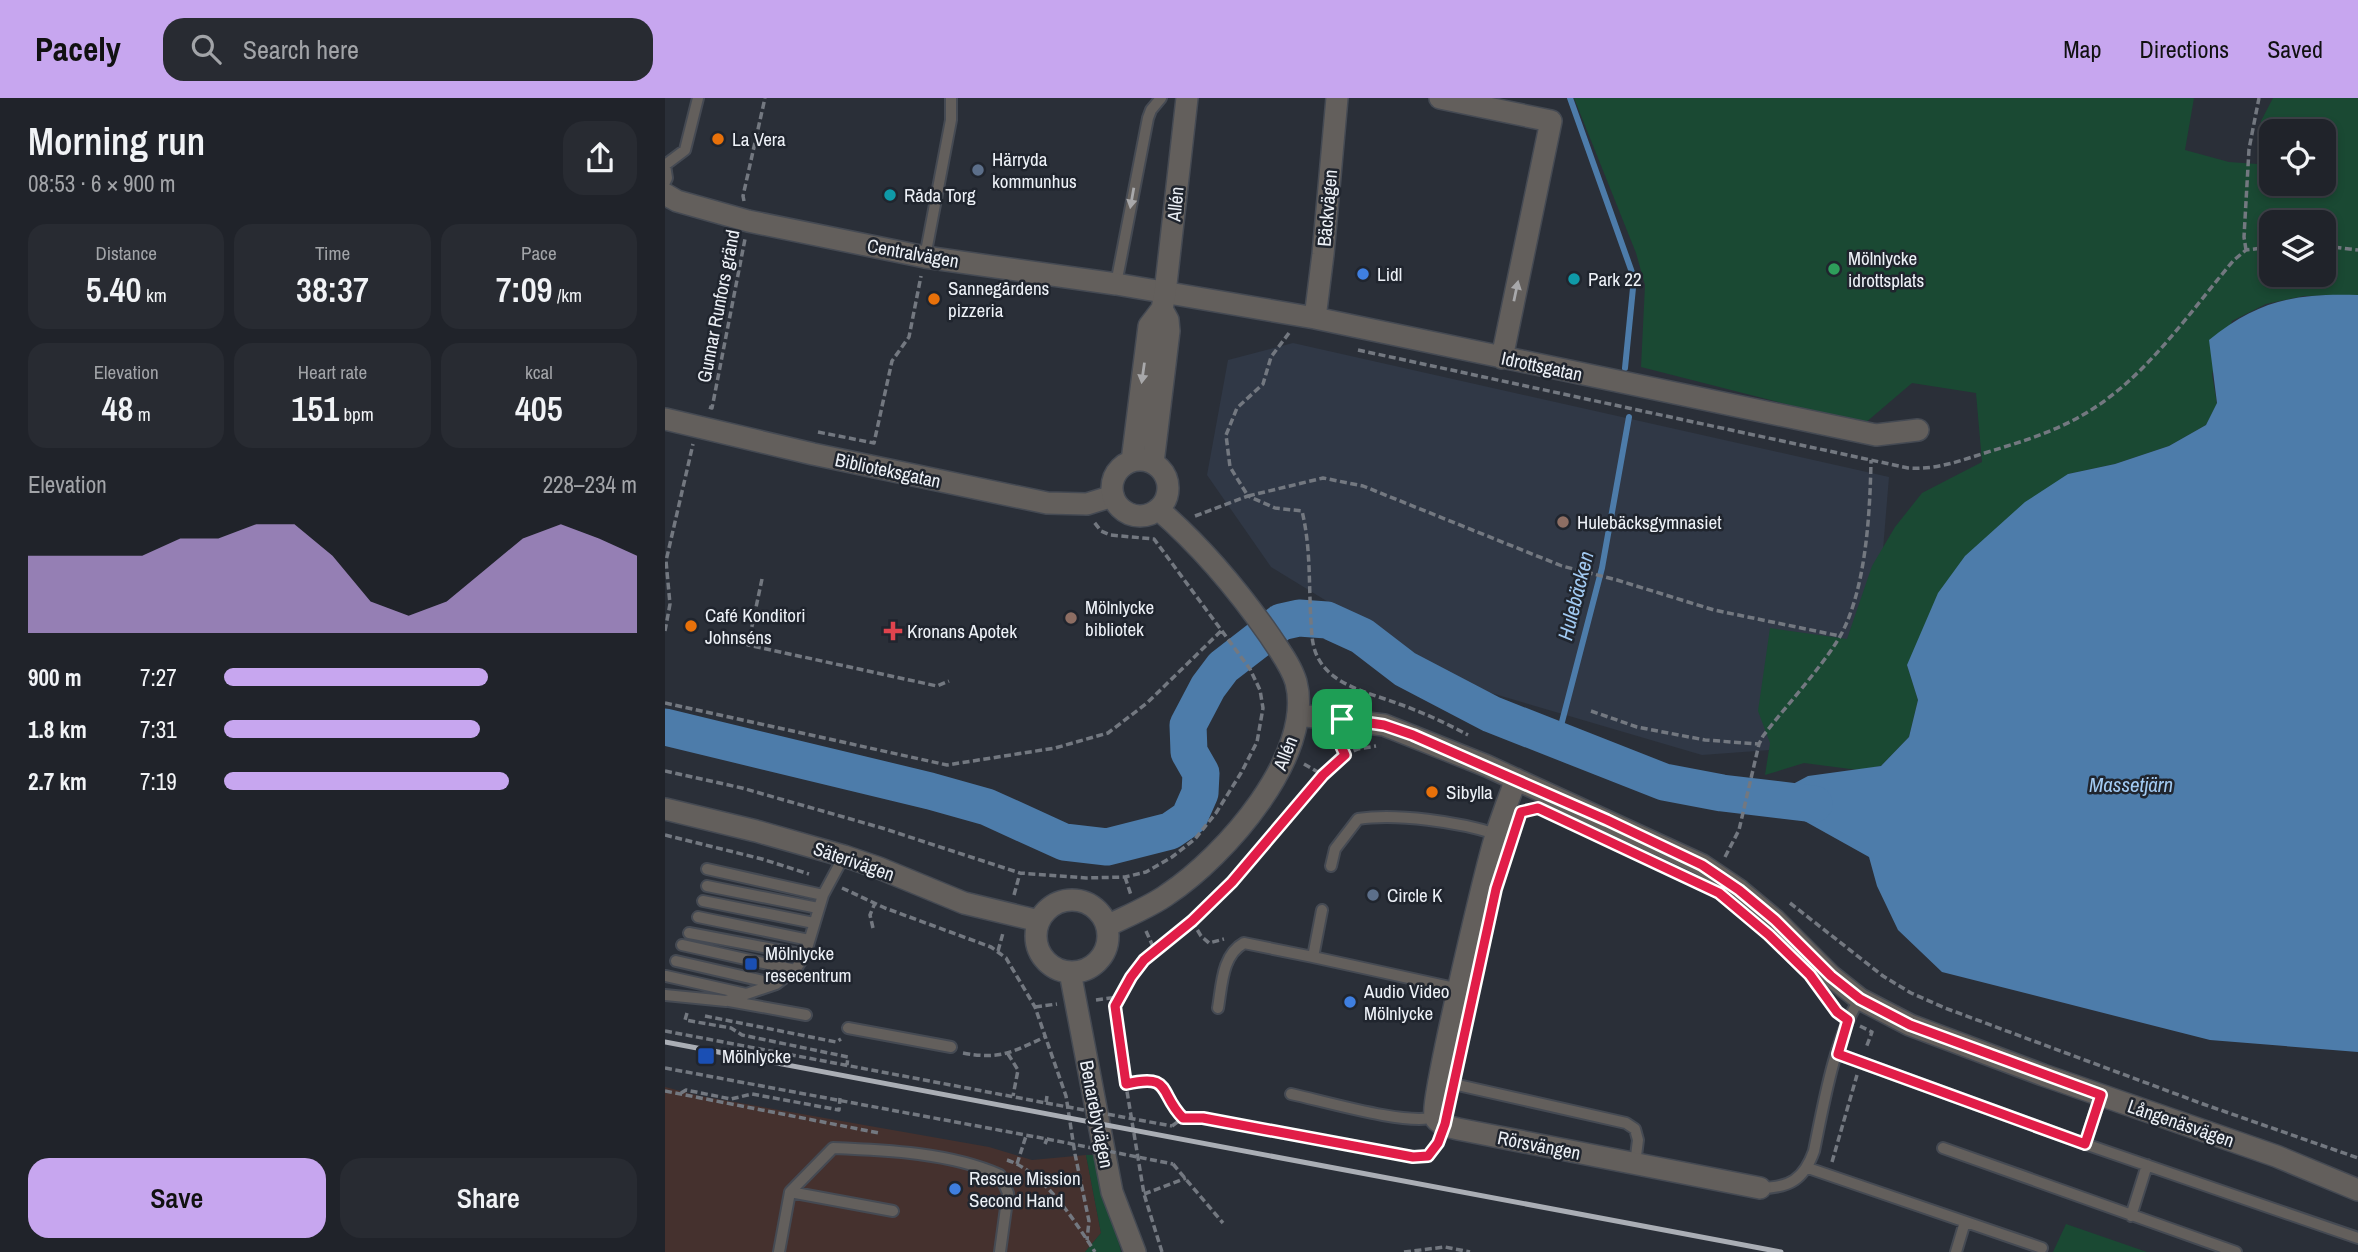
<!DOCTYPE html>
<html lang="en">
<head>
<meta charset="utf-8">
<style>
	:root { --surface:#20232a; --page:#282b32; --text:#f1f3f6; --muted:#a2a4a8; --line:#3d4047; --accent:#c7a6ef }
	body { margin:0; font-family:"Archivo Narrow",sans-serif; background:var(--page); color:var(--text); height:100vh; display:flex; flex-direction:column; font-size:26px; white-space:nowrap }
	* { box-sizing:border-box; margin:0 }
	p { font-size:23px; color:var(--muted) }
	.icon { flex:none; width:38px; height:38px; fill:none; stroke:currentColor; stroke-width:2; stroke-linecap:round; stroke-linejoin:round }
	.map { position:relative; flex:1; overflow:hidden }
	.panel { display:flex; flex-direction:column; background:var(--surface); width:665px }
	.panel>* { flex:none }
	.tools { position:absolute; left:1594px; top:21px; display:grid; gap:14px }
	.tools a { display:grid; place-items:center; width:77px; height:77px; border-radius:14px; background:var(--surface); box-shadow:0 4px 10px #0003,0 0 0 2px var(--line); font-size:35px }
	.pin { position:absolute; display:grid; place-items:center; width:60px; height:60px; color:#fff; margin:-30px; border-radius:14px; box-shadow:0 4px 10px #0006 }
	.round { display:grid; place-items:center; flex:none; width:74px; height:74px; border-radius:21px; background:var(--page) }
	.headline { display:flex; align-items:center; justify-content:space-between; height:119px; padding:0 28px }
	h1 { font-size:38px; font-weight:600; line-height:52px }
	.stats { display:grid; grid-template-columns:repeat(3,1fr); gap:10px; height:119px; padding:7px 28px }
	.stats div { display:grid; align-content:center; border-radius:18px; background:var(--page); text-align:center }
	.stats b { font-size:35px; font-weight:600 }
	.stats small { font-size:19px; font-weight:400 }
	.stats p { font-size:19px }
	.chart { height:196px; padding:14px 28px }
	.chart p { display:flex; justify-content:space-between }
	.chart svg { width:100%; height:126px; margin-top:7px; fill:var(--accent); opacity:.7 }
	.action { display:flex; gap:14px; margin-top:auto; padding:14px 28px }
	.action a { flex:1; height:80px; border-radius:21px; background:var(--accent); color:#111; font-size:28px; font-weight:600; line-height:80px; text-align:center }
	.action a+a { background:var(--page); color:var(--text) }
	ul { padding:0 28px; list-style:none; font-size:23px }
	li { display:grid; grid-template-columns:112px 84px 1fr; align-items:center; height:52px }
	li i { height:18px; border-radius:9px; background:var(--accent) }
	header { display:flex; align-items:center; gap:42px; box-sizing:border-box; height:98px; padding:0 35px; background:var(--accent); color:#111 }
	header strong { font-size:33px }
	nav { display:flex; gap:38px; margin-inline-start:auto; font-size:24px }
	.search { width:490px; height:63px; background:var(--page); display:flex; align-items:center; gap:18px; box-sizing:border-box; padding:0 24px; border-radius:21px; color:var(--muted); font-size:26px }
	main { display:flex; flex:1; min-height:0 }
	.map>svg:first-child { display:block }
	.commercial { fill:#45312e }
	.built { fill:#303846 }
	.green { fill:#1a4933; fill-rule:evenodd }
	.water { fill:#4d7caa }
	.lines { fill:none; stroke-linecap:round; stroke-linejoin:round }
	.stream { stroke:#4d7caa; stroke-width:6 }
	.river { stroke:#4d7caa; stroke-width:37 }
	.service-casing { stroke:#454a53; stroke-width:14 }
	.minor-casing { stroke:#454a53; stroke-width:24 }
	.tertiary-casing { stroke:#454a53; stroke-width:24 }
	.path { stroke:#737880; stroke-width:3.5; stroke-dasharray:7 3.5; stroke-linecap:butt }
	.service { stroke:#635f5c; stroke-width:10 }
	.minor { stroke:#635f5c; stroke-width:21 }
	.tertiary { stroke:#635f5c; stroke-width:21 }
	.rail { stroke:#aaaeb5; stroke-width:5 }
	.path-bridge { stroke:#737880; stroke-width:3.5; stroke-dasharray:7 3.5; stroke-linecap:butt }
	.oneway { fill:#a8a8aa }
	.route-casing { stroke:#fff; stroke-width:14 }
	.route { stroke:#e11d48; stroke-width:9 }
	.food-dot { fill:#e8710a; stroke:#20252e; stroke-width:2.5 }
	.service-dot { fill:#5c6f8a; stroke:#20252e; stroke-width:2.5 }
	.culture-dot { fill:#0f9aa8; stroke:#20252e; stroke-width:2.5 }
	.leisure-dot { fill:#2e9e5b; stroke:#20252e; stroke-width:2.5 }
	.shop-dot { fill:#3f7fe0; stroke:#20252e; stroke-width:2.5 }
	.education-dot { fill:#8d6e63; stroke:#20252e; stroke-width:2.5 }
	.health-dot { fill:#e0444e; stroke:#20252e; stroke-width:2.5 }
	.transit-dot { fill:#1a4fb4; stroke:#20252e; stroke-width:2.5 }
	.labels { text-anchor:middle; stroke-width:5; stroke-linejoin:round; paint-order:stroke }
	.poi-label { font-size:19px; fill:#edf1f7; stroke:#20252e; text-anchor:start }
	.street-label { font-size:19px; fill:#edf1f7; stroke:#20252e }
	.water-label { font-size:21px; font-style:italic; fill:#a2caf2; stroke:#20252e }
</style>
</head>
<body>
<header>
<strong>Pacely</strong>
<div class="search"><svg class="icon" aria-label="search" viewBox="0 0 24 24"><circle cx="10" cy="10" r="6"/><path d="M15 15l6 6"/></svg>Search here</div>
<nav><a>Map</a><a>Directions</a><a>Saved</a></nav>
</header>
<main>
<section class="panel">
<div class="headline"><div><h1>Morning run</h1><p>08:53 · 6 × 900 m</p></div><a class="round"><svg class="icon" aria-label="share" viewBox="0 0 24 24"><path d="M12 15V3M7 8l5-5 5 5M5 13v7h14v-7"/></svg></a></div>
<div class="stats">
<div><p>Distance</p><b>5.40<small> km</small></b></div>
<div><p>Time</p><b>38:37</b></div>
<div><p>Pace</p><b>7:09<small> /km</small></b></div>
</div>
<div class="stats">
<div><p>Elevation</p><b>48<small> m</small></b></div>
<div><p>Heart rate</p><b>151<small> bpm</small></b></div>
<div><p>kcal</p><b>405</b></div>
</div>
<div class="chart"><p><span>Elevation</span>228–234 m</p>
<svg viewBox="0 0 160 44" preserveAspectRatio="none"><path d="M0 44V17L10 17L20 17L30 17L40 11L50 11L60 6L70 6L80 17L90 33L100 38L110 33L120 22L130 11L140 6L150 11L160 17V44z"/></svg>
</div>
<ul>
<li><b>900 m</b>7:27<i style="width:64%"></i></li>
<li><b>1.8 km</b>7:31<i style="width:62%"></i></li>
<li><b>2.7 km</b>7:19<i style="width:69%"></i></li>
</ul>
<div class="action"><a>Save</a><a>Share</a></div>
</section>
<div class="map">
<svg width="1693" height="1154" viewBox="0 0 1693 1154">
	<rect width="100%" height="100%" fill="#2a2f38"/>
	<path class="commercial" d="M0 989 35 998 324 1049 367 1062 421 1057 436 1135 420 1154H0Z"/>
	<path class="built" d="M628 245 1224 379 1206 597 1132 650 1037 657 799 587 606 469 542 377 563 262Z"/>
	<path class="green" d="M909 0H1529L1520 52 1564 64 1592 66 1596 23 1608 0H1693V197L1639 198 1601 206 1567 223 1547 276 1552 306 1541 327 1504 348 1450 366 1403 376 1242 567 1253 602 1244 639 1216 668 1193 672 1139 665 1100 677 1105 645 1093 613 1105 530 1182 541 1207 468 1230 429 1257 395 1317 364 1311 295 1247 285 1199 326 976 269 980 187 971 155ZM1606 33H1659V86H1606ZM1606 124H1659V177H1606Z
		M421 1057H434L456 1154H420L436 1135Z
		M1401 1126 1482 1154H1388Z"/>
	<path class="water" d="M1693 197V954L1545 942 1277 874 1233 832 1212 788 1204 759 1100 701 1143 678 1216 668 1244 639 1253 602 1242 567 1273 495 1300 458 1360 404 1403 376 1450 366 1504 348 1541 327 1552 305 1544 242C1593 202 1631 195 1693 197Z"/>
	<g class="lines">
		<path class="stream" d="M905 0 969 180 960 270
			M892 643 937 470 964 319"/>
		<path class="river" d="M0 629 265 693 322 709 399 744 442 749 505 733 524 720 535 695 536 675 524 654 523 627 543 589 558 569 616 524 634 520 662 522 697 538 740 571 826 616 999 684 1057 695 1149 706"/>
		<defs>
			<path id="service" d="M0 67 20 52 33 0
				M0 67 2 80 0 84
				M260 159 286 22V0
				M451 186 483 20 486 12 496 0
				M666 768 670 751 693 721C732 715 794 724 831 736
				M42 771 158 797
				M42 788 153 810
				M38 803 149 825
				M657 812 648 859 794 891
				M33 819 144 842
				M24 835 140 857
				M17 847 130 872
				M11 863 111 886
				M1 878 81 896
				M0 897 61 903 111 886 130 872 140 857 158 797 179 758
				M64 903 141 917
				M553 910C557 886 557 857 579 845L648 859
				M183 930 286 949
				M1173 956 1420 1046 1693 1140
				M775 983 961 1025 970 1031 973 1042 970 1066
				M626 996C659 1003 742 1028 770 1019
				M1420 1046 1436 997
				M1278 1050 1571 1154
				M1143 1070 1377 1150
				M1095 1090C1125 1090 1139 1081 1149 1053 1158 1009 1170 937 1195 901
				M125 1094 168 1050C222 1052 286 1055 335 1077L343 1095 335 1154
				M1466 1118 1482 1067
				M114 1154 125 1094 228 1113
				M1291 1154 1300 1124"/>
			<path id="minor" d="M775 0 886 23 837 260
				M0 96 12 103 83 123 260 159 451 186 650 220 1211 337 1253 332
				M650 220 658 156 672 0
				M0 321 148 356 382 405 422 406 448 398
				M633 617 719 627 822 668 1037 767 1074 792 1110 822 1166 878 1195 901 1245 927 1378 977 1611 1058 1693 1092
				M851 681C844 700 837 718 831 737 822 767 764 1006 770 1019 773 1027 786 1029 793 1031L1095 1090"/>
			<path id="tertiary" d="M447 390a28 28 0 1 1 56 0a28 28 0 1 1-56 0Z
				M467 363 484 228 497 211 500 195 522 0
				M488 365 504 233 503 222 497 211
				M0 711 91 733 179 758 214 770 299 805 374 823
				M371 838a36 36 0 1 1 72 0a36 36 0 1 1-72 0Z
				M442 828C460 819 487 808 503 796 559 759 650 657 631 584 626 567 614 552 605 538 573 492 536 448 493 411
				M405 874 447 1094 470 1154"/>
		</defs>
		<use href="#service" class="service-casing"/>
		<use href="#minor" class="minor-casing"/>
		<use href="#tertiary" class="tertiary-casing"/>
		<path class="path" d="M79 103 78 98 100 0
			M1659 148 1693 152
			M1581 152 1579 139 1584 51 1594 0
			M624 235 606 259 598 286 572 310 561 337 565 369 583 398 658 380 698 388 897 468 952 482 1049 512 1175 538
			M693 252 1243 370C1273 372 1297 362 1326 353 1356 344 1388 334 1416 318 1480 282 1522 217 1569 162L1581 152 1606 149
			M44 309 47 310 80 141
			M153 334 209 345 227 263 244 239 256 178
			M530 418 583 398 610 410 637 413C647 454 643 496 647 538 651 585 697 592 734 606 757 614 781 625 803 637
			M97 481 83 547 272 588 284 583
			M0 533 5 506 1 463 28 346
			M0 605 282 667 390 650 443 635 482 605 557 532
			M926 613 972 629 1040 642 1094 646
			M679 657 693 651 711 648
			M639 666 658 677
			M0 673 77 690 217 730 355 775 421 780 460 779 481 774 507 759 530 741 551 715 576 675 592 644 598 610 595 592 585 571 489 441 445 437 436 433 429 424
			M0 737 97 761 144 776
			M1060 759 1074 732 1094 646 1098 638C1121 608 1150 577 1171 545 1201 499 1205 416 1206 362
			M460 779 466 797
			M177 790 220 810 326 849 341 860 370 909 401 998 410 1056 424 1123 422 1142
			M349 797 355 775
			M1125 805 1218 878 1246 895 1280 910 1538 1006 1693 1060
			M527 823 536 838 544 845 559 841
			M208 830 205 817 210 805
			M481 833 490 853
			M333 853 338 835
			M431 902 453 899
			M370 909 392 906
			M22 915 20 922 66 930 77 937 183 959 182 967
			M40 918 171 944 176 941
			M1195 928 1207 934 1201 950
			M0 933 381 1005 382 998
			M298 955C336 962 347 954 380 939
			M343 956 353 972 348 998
			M0 970 382 1041 380 1046
			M461 986C509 975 492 996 518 1020
			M0 993 214 1035
			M16 995 21 992 66 1001 87 996 174 1012 175 1000
			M507 1028 518 1020H538L748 1060 763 1058 773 1045
			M342 1062C379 1074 409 1122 430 1154
			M1167 1064 1192 977
			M352 1066 361 1038
			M508 1066 558 1125
			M479 1096 521 1080
			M497 1154 479 1096 450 921 453 899 479 862 527 823 567 784 658 677 679 657 676 648 677 640
			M739 1154 780 1149 805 1154"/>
		<use href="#service" class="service"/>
		<use href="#minor" class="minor"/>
		<use href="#tertiary" class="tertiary"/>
		<path class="rail" d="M0 944 1116 1154"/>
		<path class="path-bridge" d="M381 1005 507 1028
			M382 1041 508 1066"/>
	</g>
	<defs><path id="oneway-solid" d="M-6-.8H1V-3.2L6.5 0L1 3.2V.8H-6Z" transform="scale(1.75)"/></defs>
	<g class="oneway">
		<use href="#oneway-solid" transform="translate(467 100) rotate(100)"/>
		<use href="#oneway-solid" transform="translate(851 193) rotate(-78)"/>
		<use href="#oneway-solid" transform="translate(478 275) rotate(98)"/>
	</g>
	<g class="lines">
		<defs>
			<path id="route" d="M677 621 719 627 748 637 942 722 1037 767 1074 792 1110 822 1166 878 1195 901 1245 927 1436 997 1420 1046 1173 956 1183 922 1172 914 1145 877 1104 837 1054 795 873 710 856 714 831 791 780 1026 773 1045 763 1058 748 1059 538 1020H518C493 995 508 975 461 986L450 908 466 879 479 862 527 823 567 784 658 677 680 657 676 648Z"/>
		</defs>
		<use href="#route" class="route-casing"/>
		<use href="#route" class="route"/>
	</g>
	<g class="food-dot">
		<circle cx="53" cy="41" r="7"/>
		<circle cx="269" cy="201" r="7"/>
		<circle cx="26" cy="528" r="7"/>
		<circle cx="767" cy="694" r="7"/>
	</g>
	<g class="service-dot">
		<circle cx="313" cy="72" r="7"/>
		<circle cx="708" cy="797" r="7"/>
	</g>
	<g class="culture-dot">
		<circle cx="225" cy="97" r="7"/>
		<circle cx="909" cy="181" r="7"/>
	</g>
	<circle class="leisure-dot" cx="1169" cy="171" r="7"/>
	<g class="shop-dot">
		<circle cx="698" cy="176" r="7"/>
		<circle cx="685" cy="904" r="7"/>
		<circle cx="290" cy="1091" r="7"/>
	</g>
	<g class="education-dot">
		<circle cx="898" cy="424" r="7"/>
		<circle cx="406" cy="520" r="7"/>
	</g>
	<path class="health-dot" d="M224.5 522.5h7v7h7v7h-7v7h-7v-7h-7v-7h7z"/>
	<g class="transit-dot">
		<rect x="79" y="859" width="14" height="14" rx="3.5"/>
		<rect x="32" y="949" width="18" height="18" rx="3.5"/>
	</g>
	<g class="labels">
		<g class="poi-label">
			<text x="67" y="48">La Vera</text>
			<text x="327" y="68">Härryda<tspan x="327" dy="22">kommunhus</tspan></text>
			<text x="239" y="104">Råda Torg</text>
			<text x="1183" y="167">Mölnlycke<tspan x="1183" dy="22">idrottsplats</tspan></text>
			<text x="712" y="183">Lidl</text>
			<text x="923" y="188">Park 22</text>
			<text x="283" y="197">Sannegårdens<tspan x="283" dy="22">pizzeria</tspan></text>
			<text x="912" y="431">Hulebäcksgymnasiet</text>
			<text x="420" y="516">Mölnlycke<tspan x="420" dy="22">bibliotek</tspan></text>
			<text x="40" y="524">Café Konditori<tspan x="40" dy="22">Johnséns</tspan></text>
			<text x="242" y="540">Kronans Apotek</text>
			<text x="781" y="701">Sibylla</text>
			<text x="722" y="804">Circle K</text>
			<text x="100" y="862">Mölnlycke<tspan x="100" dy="22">resecentrum</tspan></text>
			<text x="699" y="900">Audio Video<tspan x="699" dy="22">Mölnlycke</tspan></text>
			<text x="57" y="965">Mölnlycke</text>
			<text x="304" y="1087">Rescue Mission<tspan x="304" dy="22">Second Hand</tspan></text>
		</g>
		<g class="street-label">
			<text transform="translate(510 106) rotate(-84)" y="7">Allén</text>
			<text transform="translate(662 110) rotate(-85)" y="7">Bäckvägen</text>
			<text transform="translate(248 155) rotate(10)" y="7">Centralvägen</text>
			<text transform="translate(53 208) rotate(-79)" y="7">Gunnar Runfors gränd</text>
			<text transform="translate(877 268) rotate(12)" y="7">Idrottsgatan</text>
			<text transform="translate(223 372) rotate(12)" y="7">Biblioteksgatan</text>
			<text transform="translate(620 655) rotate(-69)" y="7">Allén</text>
			<text transform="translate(189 763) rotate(19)" y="7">Säterivägen</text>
			<text transform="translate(432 1016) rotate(79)" y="7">Benarebyvägen</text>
			<text transform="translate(1516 1025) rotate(19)" y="7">Långenäsvägen</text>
			<text transform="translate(874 1047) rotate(11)" y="7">Rörsvängen</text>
		</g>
		<g class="water-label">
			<text transform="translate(911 498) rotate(-76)" y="7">Hulebäcken</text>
			<text x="1466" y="694">Massetjärn</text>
		</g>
	</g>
</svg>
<div class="tools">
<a><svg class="icon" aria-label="locate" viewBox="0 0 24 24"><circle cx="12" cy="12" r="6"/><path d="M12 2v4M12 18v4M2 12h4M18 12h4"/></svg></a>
<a><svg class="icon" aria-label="layers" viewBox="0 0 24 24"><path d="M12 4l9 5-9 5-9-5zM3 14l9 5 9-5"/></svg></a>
</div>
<div class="pin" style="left:677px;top:621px;background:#1e9e55"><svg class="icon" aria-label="arrive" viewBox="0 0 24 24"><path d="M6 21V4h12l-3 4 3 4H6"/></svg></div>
</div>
</main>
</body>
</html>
